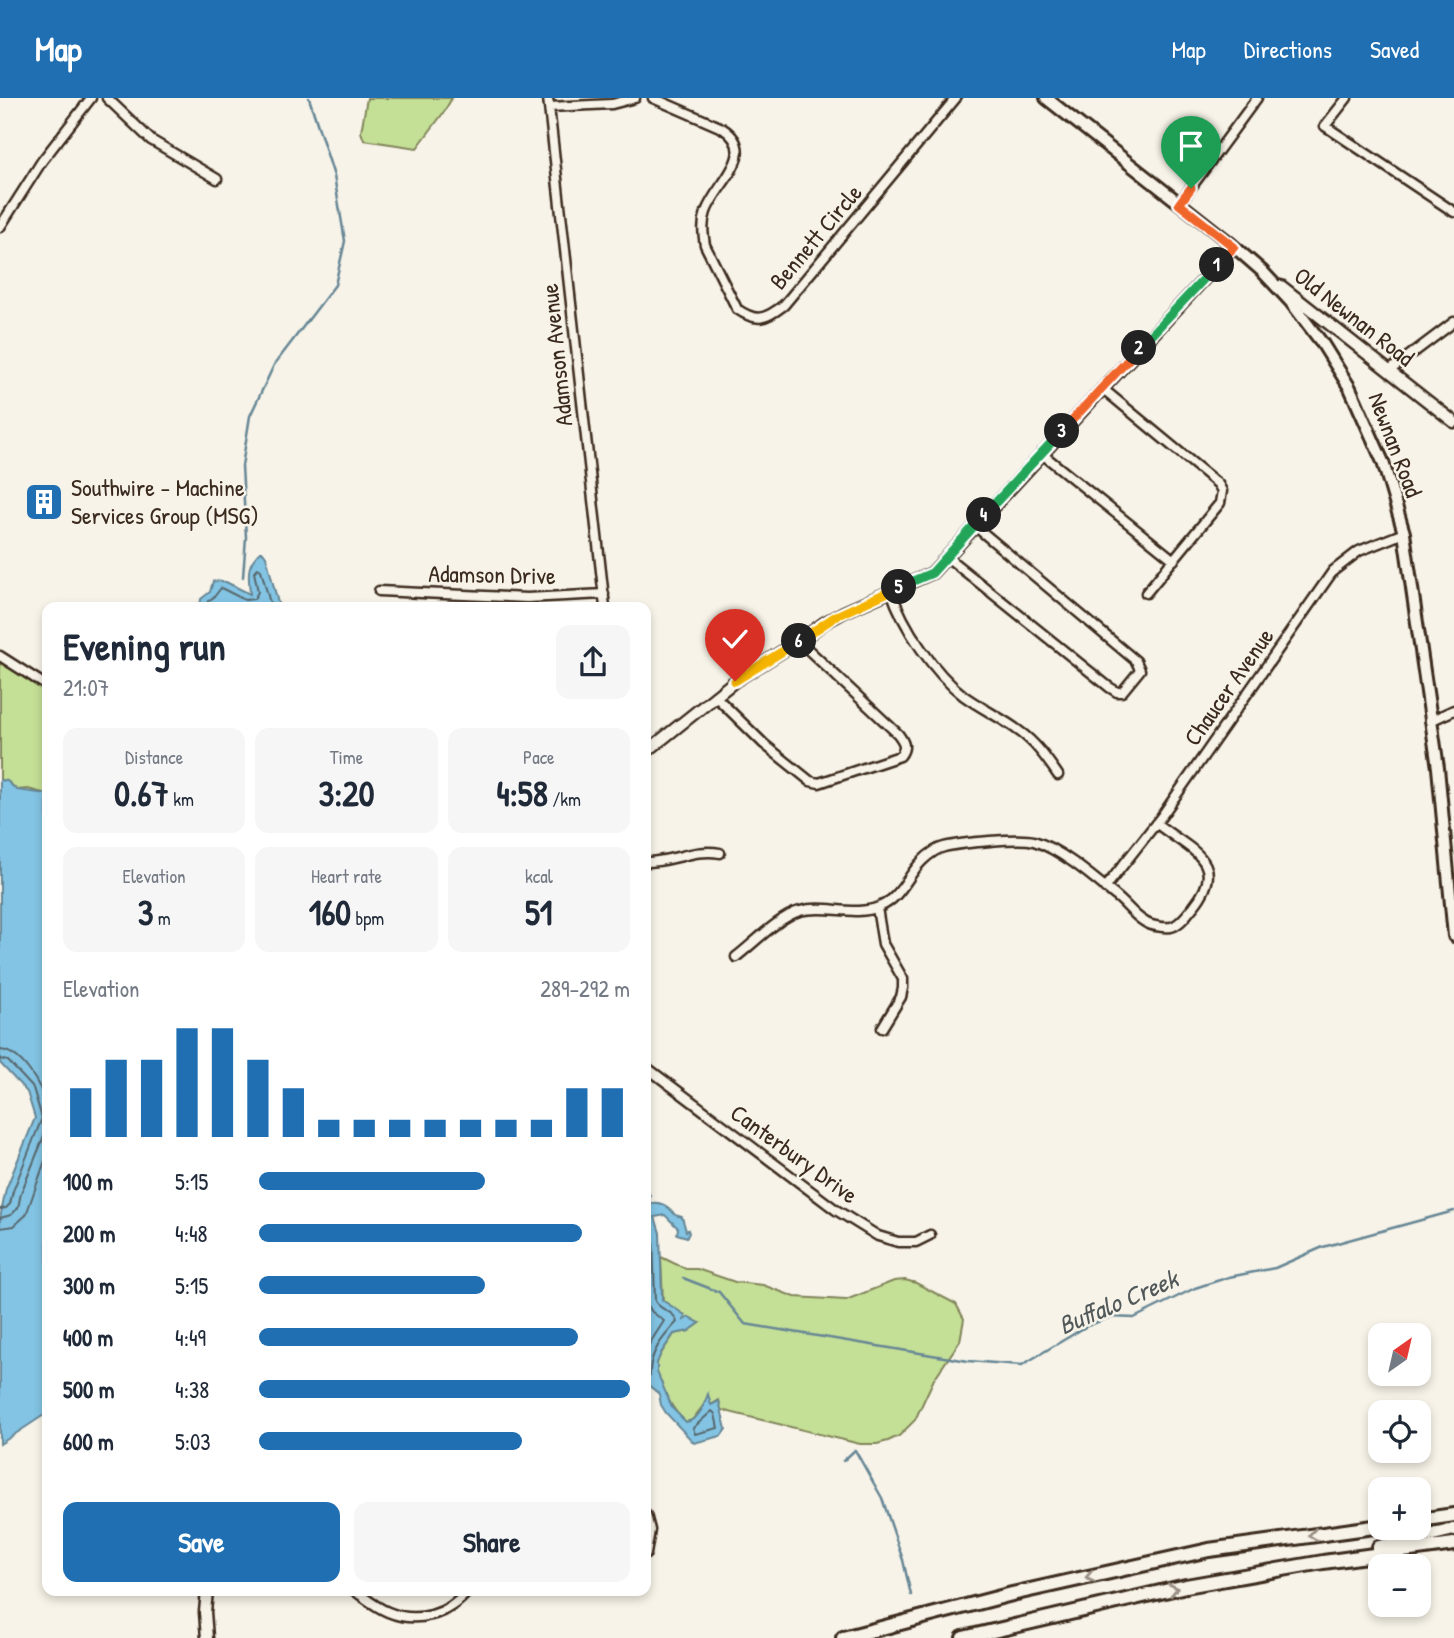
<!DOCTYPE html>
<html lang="en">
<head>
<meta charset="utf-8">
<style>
	:root { --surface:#fff; --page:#f6f6f7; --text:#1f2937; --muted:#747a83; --accent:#1f6fb2 }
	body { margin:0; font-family:"Patrick Hand",sans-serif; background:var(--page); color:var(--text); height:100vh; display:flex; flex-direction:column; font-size:26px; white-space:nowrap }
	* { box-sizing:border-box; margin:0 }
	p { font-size:23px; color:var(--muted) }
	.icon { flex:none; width:38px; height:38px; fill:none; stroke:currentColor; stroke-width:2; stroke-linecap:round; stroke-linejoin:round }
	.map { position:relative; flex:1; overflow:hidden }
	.panel { position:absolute; left:42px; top:504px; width:609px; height:994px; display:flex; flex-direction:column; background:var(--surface); border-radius:14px; box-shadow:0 4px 10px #0003 }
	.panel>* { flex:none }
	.needle { width:46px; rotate:34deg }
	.fabs { position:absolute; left:1368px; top:1225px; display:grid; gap:14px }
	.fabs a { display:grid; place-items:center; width:63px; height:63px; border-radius:14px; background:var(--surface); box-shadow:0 4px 10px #0003; font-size:35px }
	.pin { position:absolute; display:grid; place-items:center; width:60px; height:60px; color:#fff; margin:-72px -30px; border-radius:50% 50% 50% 0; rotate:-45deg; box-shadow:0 0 7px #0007 }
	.pin .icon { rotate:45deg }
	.km { position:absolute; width:35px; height:35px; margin:-18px; border-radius:50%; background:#222; color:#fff; font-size:19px; line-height:35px; text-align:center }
	.round { display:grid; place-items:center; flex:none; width:74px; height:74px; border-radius:14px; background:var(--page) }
	.headline { display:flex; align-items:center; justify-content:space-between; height:119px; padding:0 21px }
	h1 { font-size:38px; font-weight:700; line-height:52px }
	.metrics { display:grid; grid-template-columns:repeat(3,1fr); gap:10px; height:119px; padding:7px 21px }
	.metrics div { display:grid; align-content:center; border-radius:14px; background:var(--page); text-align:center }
	.metrics b { font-size:35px; font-weight:700 }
	.metrics small { font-size:19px; font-weight:400 }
	.metrics p { font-size:19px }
	.chart { height:196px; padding:14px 21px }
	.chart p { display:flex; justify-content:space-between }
	.chart svg { width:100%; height:126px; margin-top:7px; stroke:var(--accent); stroke-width:6 }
	.action { display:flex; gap:14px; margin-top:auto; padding:14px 21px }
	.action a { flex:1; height:80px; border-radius:14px; background:var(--accent); color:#fff; font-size:28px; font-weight:700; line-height:80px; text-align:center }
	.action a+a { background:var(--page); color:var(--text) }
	ul { padding:0 21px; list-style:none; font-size:23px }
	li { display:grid; grid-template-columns:112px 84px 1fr; align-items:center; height:52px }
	li i { height:18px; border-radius:9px; background:var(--accent) }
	header { display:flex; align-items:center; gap:42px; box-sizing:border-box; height:98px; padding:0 35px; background:var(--accent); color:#fff }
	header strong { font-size:33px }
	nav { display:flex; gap:38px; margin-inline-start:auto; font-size:24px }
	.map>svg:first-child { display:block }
	.green { fill:#c4df96; stroke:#80845a; stroke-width:2 }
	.water { fill:#83c4e4; stroke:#668695; stroke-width:2 }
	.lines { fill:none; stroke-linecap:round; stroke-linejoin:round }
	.shore { stroke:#58686d; stroke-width:2 }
	.stream { stroke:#668695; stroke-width:2.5 }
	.minor-casing { stroke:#3b2a1e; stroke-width:13 }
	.tertiary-casing { stroke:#3b2a1e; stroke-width:15 }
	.secondary-casing { stroke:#3b2a1e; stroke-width:16 }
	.trunk-casing { stroke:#3b2a1e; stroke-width:18 }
	.minor { stroke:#f7f3e8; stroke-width:8 }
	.tertiary { stroke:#f7f3e8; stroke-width:10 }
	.secondary { stroke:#f7f3e8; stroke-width:10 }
	.trunk { stroke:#f7f3e8; stroke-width:12 }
	.oneway { stroke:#998e83 }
	.split-1-casing { stroke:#fff; stroke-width:14 }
	.split-2-casing { stroke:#fff; stroke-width:14 }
	.split-3-casing { stroke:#fff; stroke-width:14 }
	.split-4-casing { stroke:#fff; stroke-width:14 }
	.split-5-casing { stroke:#fff; stroke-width:14 }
	.split-6-casing { stroke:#fff; stroke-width:14 }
	.split-7-casing { stroke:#fff; stroke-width:14 }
	.split-1 { stroke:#f0652b; stroke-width:9 }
	.split-2 { stroke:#22a559; stroke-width:9 }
	.split-3 { stroke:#f0652b; stroke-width:9 }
	.split-4 { stroke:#22a559; stroke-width:9 }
	.split-5 { stroke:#22a559; stroke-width:9 }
	.split-6 { stroke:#f5b400; stroke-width:9 }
	.split-7 { stroke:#f5b400; stroke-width:9 }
	.labels { text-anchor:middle; stroke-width:5; stroke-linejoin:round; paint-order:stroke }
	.street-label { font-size:24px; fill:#3b2a1e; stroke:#f7f3e8 }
	.poi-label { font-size:24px; fill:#3b2a1e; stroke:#f7f3e8; text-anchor:start }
	.water-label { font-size:26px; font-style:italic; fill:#515859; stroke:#f7f3e8 }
</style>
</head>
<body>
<header>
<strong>Map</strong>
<nav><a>Map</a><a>Directions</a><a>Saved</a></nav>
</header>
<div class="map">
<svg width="1454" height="1540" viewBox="0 0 1454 1540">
	<rect width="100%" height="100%" fill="#f7f3e8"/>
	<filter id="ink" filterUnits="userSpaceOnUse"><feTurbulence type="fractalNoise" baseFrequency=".0143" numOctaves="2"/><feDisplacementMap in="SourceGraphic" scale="14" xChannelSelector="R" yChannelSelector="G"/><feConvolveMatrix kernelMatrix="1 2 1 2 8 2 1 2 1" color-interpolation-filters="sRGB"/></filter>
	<g filter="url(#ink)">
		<path class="green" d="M367 0H452L444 14 417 50 364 42 361 34Z
			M0 562 47 592V696L28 691 17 692 7 683 0 682Z
			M661 1159 686 1171H697L735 1184 763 1187 795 1199 846 1202 894 1183 905 1182 916 1185 956 1206 964 1221 960 1243 934 1281 915 1322 899 1338 888 1343 877 1346H860L721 1312 719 1302 711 1307 706 1304 692 1322 686 1324C674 1315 653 1280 657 1265 660 1254 669 1245 674 1236L689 1233 700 1225 684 1223V1217L663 1203Z"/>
		<path class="water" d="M260 454H263L266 458 279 509H200L201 501 210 494 213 483 226 484 250 496C249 478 245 468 260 454Z
			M0 682 7 683 17 692 47 696V1315L0 1346V1120L6 1091 35 1020 27 994 0 965Z
			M646 1092 650 1097 649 1106C659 1102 669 1108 675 1117L682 1119 686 1133 688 1132 689 1135 687 1139 677 1136 678 1130 665 1117 655 1119 660 1135 662 1202 685 1217 684 1222 689 1219 700 1225 689 1233 674 1236 661 1255 657 1265V1274L672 1310 686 1324C699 1322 704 1307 708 1296L711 1307 719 1303 726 1331 721 1338 694 1345 666 1315 661 1307 659 1296 646 1285Z"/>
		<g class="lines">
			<path class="shore" d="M207 509 208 503 214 499 221 490 245 502 254 501 258 494 254 474 258 470 261 472 271 509
				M0 952C22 953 41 988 47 1007
				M0 961 8 963 33 990 42 1020 13 1093 10 1106 6 1110 0 1111
				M646 1109 649 1113 648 1121 653 1137 655 1203C660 1213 674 1212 677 1224 663 1239 649 1255 650 1277L646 1280
				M0 1120 11 1117 18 1110 21 1095 47 1031
				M0 1130 14 1128 26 1117 47 1057
				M646 1177 647 1206 652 1214 664 1223 646 1251
				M712 1313 715 1316 718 1330 695 1336 693 1330Z"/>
			<path class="stream" d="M243 479 246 439 242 368 250 318 274 267 335 187 345 143 334 78 309 0
				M683 1180 719 1194 745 1226 968 1263 1022 1267 1087 1228 1111 1219 1134 1220 1195 1190 1229 1179 1275 1170 1323 1149 1454 1113
				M843 1363 855 1352 882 1400 903 1462 911 1497"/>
			<defs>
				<path id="minor" d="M107 0 151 42 217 81
					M548 0 605 509
					M653 0 722 30C761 55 716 85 706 114 702 125 703 135 705 147L737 211C757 225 766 221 784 207L956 0
					M1347 0 1325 28 1454 114
					M549 9 612 6 635 0
					M1179 106 1257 0
					M0 129 42 63 91 0
					M1389 273 1454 224
					M1102 290 1218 386 1222 393 1220 405 1146 495
					M1041 355 1174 462
					M947 459 1109 589 1117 594H1122L1140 572 1136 563 975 428
					M379 493 527 500 604 496
					M891 493C903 529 934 575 964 598 982 611 1002 620 1019 633 1035 644 1047 661 1058 677
					M0 558 47 588
					M715 598 764 646 810 683 819 685 900 658C907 649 904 644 898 636L799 543
					M1430 623 1454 612
					M646 764C672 764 695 750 720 755
					M1105 790 1161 719 1333 473 1359 453 1404 435
					M877 810 883 846 903 881V890L901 899 882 930
					M736 859C753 846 780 818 800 813 825 806 854 819 879 809 901 800 907 778 922 763 928 757 936 751 944 749 960 745 1020 739 1034 743 1062 752 1095 781 1117 799 1127 807 1134 818 1145 824 1151 828 1164 830 1171 829 1180 827 1188 815 1194 808 1230 763 1189 752 1156 725
					M646 969 836 1112 878 1138 898 1144H916L930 1137
					M646 1417 650 1432 646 1456
					M355 1493C365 1500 376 1509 388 1514 417 1526 448 1517 468 1493"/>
				<path id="tertiary" d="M1281 188 1454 324
					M646 654 735 583 805 539 824 525 844 514 932 475 1234 149
					M207 1540 205 1514 207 1493"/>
				<path id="secondary" d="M1046 0 1230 145 1262 173 1290 203 1322 245 1350 290 1383 364 1404 435 1438 670 1454 838"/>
				<path id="trunk" d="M1419 1422 1454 1417
					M1379 1449 1454 1431
					M843 1540 1012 1496 1209 1452 1381 1428
					M963 1540 1186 1488 1323 1464 1454 1446"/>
			</defs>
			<use href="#minor" class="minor-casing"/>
			<use href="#tertiary" class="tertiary-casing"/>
			<use href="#secondary" class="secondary-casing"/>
			<use href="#trunk" class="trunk-casing"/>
			<use href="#minor" class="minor"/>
			<use href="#tertiary" class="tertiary"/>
			<use href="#secondary" class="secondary"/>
			<use href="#trunk" class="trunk"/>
		</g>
		<defs><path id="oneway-chevron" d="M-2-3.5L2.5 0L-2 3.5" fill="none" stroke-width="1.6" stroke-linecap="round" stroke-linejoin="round" transform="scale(1.75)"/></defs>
		<g class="oneway">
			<use href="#oneway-chevron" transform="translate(1313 1437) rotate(172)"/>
			<use href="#oneway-chevron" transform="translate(1090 1479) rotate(168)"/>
			<use href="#oneway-chevron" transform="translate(1173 1491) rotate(-13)"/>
		</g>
	</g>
	<g class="lines" filter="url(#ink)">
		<defs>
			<path id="split-1" d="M1191 90 1179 106 1234 149 1217 167"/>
			<path id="split-2" d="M1139 250 1217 167"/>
			<path id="split-3" d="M1062 333 1139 250"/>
			<path id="split-4" d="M984 417 1062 333"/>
			<path id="split-5" d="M899 489 932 475 984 417"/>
			<path id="split-6" d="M799 543 836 518 899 489"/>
			<path id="split-7" d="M735 583 799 543"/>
		</defs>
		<use href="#split-1" class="split-1-casing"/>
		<use href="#split-2" class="split-2-casing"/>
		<use href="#split-3" class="split-3-casing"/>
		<use href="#split-4" class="split-4-casing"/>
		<use href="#split-5" class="split-5-casing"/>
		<use href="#split-6" class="split-6-casing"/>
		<use href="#split-7" class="split-7-casing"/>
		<use href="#split-1" class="split-1"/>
		<use href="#split-2" class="split-2"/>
		<use href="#split-3" class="split-3"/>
		<use href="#split-4" class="split-4"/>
		<use href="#split-5" class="split-5"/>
		<use href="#split-6" class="split-6"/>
		<use href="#split-7" class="split-7"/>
	</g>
	<defs>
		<symbol id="building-square" viewBox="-11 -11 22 22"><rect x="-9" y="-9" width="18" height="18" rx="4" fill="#1f6fb2" stroke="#f7f3e8"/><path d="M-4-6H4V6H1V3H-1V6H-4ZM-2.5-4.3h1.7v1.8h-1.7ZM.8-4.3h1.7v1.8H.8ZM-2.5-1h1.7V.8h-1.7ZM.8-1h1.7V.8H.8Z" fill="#fff"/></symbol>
	</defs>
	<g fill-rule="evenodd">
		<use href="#building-square" x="22" y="382" width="44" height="44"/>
	</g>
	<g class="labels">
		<g class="street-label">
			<text transform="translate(816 139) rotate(-50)" y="8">Bennett Circle</text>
			<text transform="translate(1354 219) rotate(38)" y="8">Old Newnan Road</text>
			<text transform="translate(557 257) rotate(-96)" y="8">Adamson Avenue</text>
			<text transform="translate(1395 347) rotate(69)" y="8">Newnan Road</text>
			<text transform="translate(492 477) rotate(1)" y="8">Adamson Drive</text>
			<text transform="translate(1229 589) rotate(-55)" y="8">Chaucer Avenue</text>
			<text transform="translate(794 1056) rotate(36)" y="8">Canterbury Drive</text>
		</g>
		<g class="poi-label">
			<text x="71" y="398">Southwire - Machine<tspan x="71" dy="28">Services Group (MSG)</tspan></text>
		</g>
		<g class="water-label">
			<text transform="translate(1118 1204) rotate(-23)" y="9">Buffalo Creek</text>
		</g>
	</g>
</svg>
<div class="fabs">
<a><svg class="needle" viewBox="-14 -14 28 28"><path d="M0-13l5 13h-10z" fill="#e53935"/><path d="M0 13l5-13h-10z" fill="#747a83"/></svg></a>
<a><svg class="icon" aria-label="locate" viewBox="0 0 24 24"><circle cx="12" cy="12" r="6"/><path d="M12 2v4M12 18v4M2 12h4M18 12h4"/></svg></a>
<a>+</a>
<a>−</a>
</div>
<div class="pin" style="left:1191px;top:90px;background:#1e9e55"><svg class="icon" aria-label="arrive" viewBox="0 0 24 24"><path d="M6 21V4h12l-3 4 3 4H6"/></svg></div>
<div class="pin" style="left:735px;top:583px;background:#d93025"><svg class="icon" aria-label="check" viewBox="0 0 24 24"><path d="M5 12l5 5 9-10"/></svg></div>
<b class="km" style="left:1217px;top:167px">1</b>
<b class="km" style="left:1139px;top:250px">2</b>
<b class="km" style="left:1062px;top:333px">3</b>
<b class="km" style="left:984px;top:417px">4</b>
<b class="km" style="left:899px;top:489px">5</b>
<b class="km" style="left:799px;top:543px">6</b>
<section class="panel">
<div class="headline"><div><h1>Evening run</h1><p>21:07</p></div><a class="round"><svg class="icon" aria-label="share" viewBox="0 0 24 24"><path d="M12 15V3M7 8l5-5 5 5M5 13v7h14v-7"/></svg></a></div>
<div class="metrics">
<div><p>Distance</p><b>0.67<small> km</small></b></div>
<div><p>Time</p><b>3:20</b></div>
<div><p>Pace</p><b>4:58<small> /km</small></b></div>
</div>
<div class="metrics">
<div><p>Elevation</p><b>3<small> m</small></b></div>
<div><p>Heart rate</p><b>160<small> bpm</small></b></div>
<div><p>kcal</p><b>51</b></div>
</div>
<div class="chart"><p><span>Elevation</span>289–292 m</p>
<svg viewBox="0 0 160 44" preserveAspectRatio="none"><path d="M5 44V27M15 44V17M25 44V17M35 44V6M45 44V6M55 44V17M65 44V27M75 44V38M85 44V38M95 44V38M105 44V38M115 44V38M125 44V38M135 44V38M145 44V27M155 44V27"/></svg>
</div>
<ul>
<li><b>100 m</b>5:15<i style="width:61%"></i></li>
<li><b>200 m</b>4:48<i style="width:87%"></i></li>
<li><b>300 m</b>5:15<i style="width:61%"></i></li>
<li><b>400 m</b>4:49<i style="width:86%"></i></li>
<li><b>500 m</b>4:38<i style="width:100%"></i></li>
<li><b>600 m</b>5:03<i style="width:71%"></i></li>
</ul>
<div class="action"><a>Save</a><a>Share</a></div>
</section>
</div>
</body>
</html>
